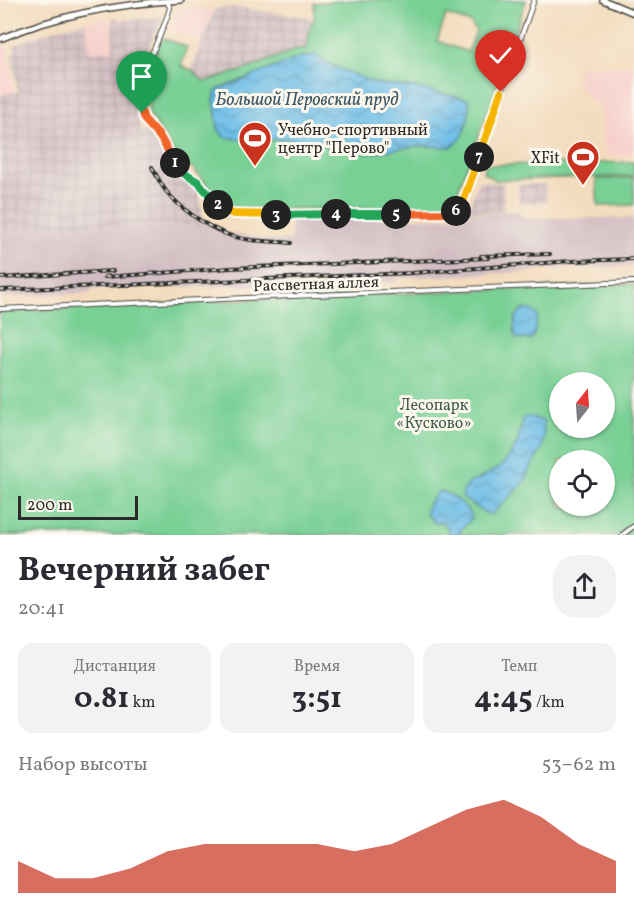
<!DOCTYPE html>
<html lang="ru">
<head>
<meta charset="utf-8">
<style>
	:root { --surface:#fff; --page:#f2f2f3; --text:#2b2b33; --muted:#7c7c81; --accent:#c8321e }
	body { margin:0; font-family:Vollkorn,serif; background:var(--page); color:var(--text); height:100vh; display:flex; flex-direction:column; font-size:22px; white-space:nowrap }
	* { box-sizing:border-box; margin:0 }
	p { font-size:20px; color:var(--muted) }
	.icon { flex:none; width:33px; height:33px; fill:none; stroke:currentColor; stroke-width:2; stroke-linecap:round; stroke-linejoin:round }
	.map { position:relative; height:535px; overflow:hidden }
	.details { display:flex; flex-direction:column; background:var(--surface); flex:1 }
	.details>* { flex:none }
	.needle { width:39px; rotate:17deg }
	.buttons { position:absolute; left:549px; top:372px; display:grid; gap:12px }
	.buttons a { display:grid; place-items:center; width:66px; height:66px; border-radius:50%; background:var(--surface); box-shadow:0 2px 4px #0004; font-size:30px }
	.scale { position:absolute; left:18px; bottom:15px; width:120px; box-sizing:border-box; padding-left:6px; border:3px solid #2b2b2b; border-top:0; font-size:16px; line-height:21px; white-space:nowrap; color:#2b2b2b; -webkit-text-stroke:4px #fbf7ec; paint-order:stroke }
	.pin { position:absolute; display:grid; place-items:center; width:51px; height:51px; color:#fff; margin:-62px -26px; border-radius:50% 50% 50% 0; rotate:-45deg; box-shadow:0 0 6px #0007 }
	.pin .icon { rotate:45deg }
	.km { position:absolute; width:30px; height:30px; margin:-15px; border-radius:50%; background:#222; color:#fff; font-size:16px; line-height:30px; text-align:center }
	.round { display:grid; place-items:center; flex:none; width:63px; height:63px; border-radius:24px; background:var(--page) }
	.headline { display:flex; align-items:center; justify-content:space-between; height:102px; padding:0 18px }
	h1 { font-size:33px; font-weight:700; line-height:45px }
	.figures { display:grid; grid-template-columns:repeat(3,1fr); gap:9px; height:102px; padding:6px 18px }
	.figures div { display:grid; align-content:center; border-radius:15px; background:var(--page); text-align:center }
	.figures b { font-size:30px; font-weight:700 }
	.figures small { font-size:16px; font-weight:400 }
	.figures p { font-size:16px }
	.chart { height:168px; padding:12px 18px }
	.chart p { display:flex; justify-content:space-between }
	.chart svg { width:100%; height:108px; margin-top:6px; fill:var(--accent); opacity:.7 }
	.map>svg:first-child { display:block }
	.built { fill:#f7d0cb }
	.industrial { fill:url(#industrial-grid) }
	.railway { fill:#d2bec2 }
	.park { fill:#79d095; stroke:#527e60; stroke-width:1.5; fill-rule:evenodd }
	.water { fill:url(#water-waves); stroke:#4c7489; stroke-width:1.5 }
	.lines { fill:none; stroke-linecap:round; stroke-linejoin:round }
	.street-casing { stroke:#494641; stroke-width:6 }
	.secondary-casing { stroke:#494641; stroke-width:8 }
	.street { stroke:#fff; stroke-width:4 }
	.secondary { stroke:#fff; stroke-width:5 }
	.rail-casing { stroke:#2b2b2b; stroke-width:4 }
	.rail { stroke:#fbf7ec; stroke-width:1.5; stroke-dasharray:4.5; stroke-linecap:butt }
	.split-1-casing { stroke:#fff; stroke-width:12 }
	.split-2-casing { stroke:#fff; stroke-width:12 }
	.split-3-casing { stroke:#fff; stroke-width:12 }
	.split-4-casing { stroke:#fff; stroke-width:12 }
	.split-5-casing { stroke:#fff; stroke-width:12 }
	.split-6-casing { stroke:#fff; stroke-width:12 }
	.split-7-casing { stroke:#fff; stroke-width:12 }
	.split-8-casing { stroke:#fff; stroke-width:12 }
	.split-1 { stroke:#f0652b; stroke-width:8 }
	.split-2 { stroke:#22a559; stroke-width:8 }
	.split-3 { stroke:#f5b400; stroke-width:8 }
	.split-4 { stroke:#22a559; stroke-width:8 }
	.split-5 { stroke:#22a559; stroke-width:8 }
	.split-6 { stroke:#f0652b; stroke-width:8 }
	.split-7 { stroke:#f5b400; stroke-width:8 }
	.split-8 { stroke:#f5b400; stroke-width:8 }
	.labels { text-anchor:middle; stroke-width:6; stroke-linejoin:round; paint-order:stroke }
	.poi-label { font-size:16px; fill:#2b2b2b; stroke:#fbf7ec; text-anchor:start }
	.street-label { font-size:16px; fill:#2b2b2b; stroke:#fbf7ec }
	.park-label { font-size:16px; fill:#425d4b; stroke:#fbf7ec }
	.water-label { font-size:18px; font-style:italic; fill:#3e5763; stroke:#fbf7ec }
</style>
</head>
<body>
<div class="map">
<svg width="634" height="535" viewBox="0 0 634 535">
	<defs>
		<pattern id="industrial-grid" width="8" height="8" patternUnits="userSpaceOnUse" patternTransform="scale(1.5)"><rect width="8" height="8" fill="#d2bec2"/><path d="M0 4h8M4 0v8" fill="none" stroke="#b4a3a7"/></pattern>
		<pattern id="water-waves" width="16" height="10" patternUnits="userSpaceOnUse" patternTransform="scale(1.5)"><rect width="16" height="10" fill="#6cbde7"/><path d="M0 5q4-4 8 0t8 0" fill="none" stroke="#599abb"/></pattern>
	</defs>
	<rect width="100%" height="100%" fill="#fbf7ec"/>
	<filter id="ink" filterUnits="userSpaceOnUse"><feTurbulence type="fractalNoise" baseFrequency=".0167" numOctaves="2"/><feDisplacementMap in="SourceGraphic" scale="12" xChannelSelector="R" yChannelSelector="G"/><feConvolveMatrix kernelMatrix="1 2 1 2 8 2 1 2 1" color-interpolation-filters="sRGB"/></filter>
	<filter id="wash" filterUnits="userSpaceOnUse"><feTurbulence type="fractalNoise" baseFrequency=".008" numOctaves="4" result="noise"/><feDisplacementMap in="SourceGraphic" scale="24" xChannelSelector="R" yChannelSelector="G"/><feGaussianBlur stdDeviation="1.35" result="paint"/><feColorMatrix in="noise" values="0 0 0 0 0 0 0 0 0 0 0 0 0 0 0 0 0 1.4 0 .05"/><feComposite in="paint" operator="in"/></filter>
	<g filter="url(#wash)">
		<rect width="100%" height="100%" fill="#f3dcbd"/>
		<path class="built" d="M178 9H215L202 41 171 30Z
			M113 18 114 50 89 52 86 22Z
			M6 43 14 92 0 95V46Z
			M578 66H634V155H608L607 150H603L600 107 578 88Z"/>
		<path class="industrial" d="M233 7 312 18 307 48 297 49 247 69 203 82 192 70 202 41 215 9Z
			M163 17 138 72 139 124 141 132 149 131 152 140 158 137 182 179 197 185 203 218 201 222 200 228 157 223 121 226 79 225 76 228 0 232V95L18 91 11 55 16 52 14 45 58 28 86 22 89 52 113 50V18H118V20Z
			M479 181 503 183 504 210 467 212Z
			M545 184 546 202 519 203 518 185Z"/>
		<path class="railway" d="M518 211 523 218H634V266L545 269 527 272 396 278V282L91 289V293L0 297V232L76 228 79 225 121 226 157 223 200 228 203 218 229 233 268 240 291 241V221L462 217 467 213Z"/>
		<path class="park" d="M351 0H526L490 105 452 206C397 207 342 209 286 209 274 208 246 210 236 207 223 203 200 179 193 167L186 168 182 164 166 139 149 114 146 75 162 38 187 47 181 66 192 70 204 82 207 81 247 69 297 49 307 48 311 22H314V3ZM446 15 471 23 476 31 468 52 437 41Z
			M634 162V176L495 180 483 172 485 165Z
			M634 178V205L598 206 596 179Z
			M634 284V535H0V312L268 299ZM560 382H604V428H560ZM560 460H604V506H560Z"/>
		<path class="water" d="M316 55 333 66 375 83 421 89 468 99C472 107 466 129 462 137 460 141 455 144 451 147L416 146 371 153 343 151 321 144 295 139 246 140 224 137 218 129 214 100 215 93 219 89 301 57Z
			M524 309 531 310 538 316 534 335 530 340 516 338C513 328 513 314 524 309Z
			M528 416 543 421 544 430 543 447 528 472 525 482 491 515 488 514 465 500 462 497 464 490 469 483 479 479 500 467 509 457 517 444 523 418Z
			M440 491C453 494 467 505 472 518L466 525 462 527 460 535H450L447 527 443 522 435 523 426 514C428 503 431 498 440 491Z"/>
	</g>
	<g filter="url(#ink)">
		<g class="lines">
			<defs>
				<path id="street" d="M167 1 170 8C163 31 153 52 142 74L141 95 143 113 145 119 161 137 180 171 198 182 216 203 228 212 241 215 449 213 459 210 462 205 534 0
					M0 309 292 296 634 282
					M622 535 634 526"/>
				<path id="secondary" d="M603 0 634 13
					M0 39C58 14 119 4 181 0"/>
			</defs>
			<use href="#street" class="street-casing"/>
			<use href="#secondary" class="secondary-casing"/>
			<use href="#street" class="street"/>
			<use href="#secondary" class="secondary"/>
			<defs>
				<path id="rail" d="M152 167C156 175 160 183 166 191 181 209 204 225 226 234 246 242 270 241 291 243
					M481 256 550 254
					M105 277 230 268 488 258
					M0 278 113 271
					M0 290 412 273 571 261 634 259"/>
			</defs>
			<use href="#rail" class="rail-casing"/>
			<use href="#rail" class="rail"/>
		</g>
	</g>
	<g class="lines" filter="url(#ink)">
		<defs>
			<path id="split-1" d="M142 113 144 119 160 137 175 163"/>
			<path id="split-2" d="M175 163 180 171 198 182 218 205"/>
			<path id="split-3" d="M218 205 228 212 234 214 276 215"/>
			<path id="split-4" d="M276 215 336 214"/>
			<path id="split-5" d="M336 214H396"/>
			<path id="split-6" d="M396 214 449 213 456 211"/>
			<path id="split-7" d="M456 211 462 205 479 157"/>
			<path id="split-8" d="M479 157 501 92"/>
		</defs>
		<use href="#split-1" class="split-1-casing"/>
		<use href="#split-2" class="split-2-casing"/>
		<use href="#split-3" class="split-3-casing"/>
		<use href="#split-4" class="split-4-casing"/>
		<use href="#split-5" class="split-5-casing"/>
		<use href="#split-6" class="split-6-casing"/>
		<use href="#split-7" class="split-7-casing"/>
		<use href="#split-8" class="split-8-casing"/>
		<use href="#split-1" class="split-1"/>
		<use href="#split-2" class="split-2"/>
		<use href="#split-3" class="split-3"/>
		<use href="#split-4" class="split-4"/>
		<use href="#split-5" class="split-5"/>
		<use href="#split-6" class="split-6"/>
		<use href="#split-7" class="split-7"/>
		<use href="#split-8" class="split-8"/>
	</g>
	<defs>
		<symbol id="stadium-pin" viewBox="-11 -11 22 30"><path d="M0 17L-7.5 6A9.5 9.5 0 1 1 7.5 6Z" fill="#c8321e" stroke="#fbf7ec"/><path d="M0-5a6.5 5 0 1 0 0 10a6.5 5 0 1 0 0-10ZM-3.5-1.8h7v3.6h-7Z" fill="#fff"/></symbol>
	</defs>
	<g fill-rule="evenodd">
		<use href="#stadium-pin" x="236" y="119" width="38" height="52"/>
		<use href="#stadium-pin" x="564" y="138" width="38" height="52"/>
	</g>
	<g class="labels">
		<g class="poi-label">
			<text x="278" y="135">Учебно-спортивный<tspan x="278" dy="18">центр "Перово"</tspan></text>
			<text x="560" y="163" text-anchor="end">XFit</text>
		</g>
		<g class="street-label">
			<text transform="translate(316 283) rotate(-2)" y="6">Рассветная аллея</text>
		</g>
		<g class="park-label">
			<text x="434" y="410">Лесопарк<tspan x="434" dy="18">«Кусково»</tspan></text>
		</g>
		<g class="water-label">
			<text x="307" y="105">Большой Перовский пруд</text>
		</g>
	</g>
</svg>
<div class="buttons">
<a><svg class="needle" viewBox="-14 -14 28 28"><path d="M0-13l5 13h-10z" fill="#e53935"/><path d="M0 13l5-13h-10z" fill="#7c7c81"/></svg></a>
<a><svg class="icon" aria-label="locate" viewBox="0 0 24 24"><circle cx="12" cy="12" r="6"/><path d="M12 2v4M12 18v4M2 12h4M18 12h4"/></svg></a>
</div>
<div class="scale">200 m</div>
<div class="pin" style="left:142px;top:113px;background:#1e9e55"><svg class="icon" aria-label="arrive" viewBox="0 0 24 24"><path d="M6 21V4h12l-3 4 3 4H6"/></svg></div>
<div class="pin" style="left:501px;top:92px;background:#d93025"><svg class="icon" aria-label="check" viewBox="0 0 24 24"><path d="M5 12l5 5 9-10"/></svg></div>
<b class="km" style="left:175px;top:163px">1</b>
<b class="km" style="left:218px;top:205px">2</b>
<b class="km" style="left:276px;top:215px">3</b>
<b class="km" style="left:336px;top:214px">4</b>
<b class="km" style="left:396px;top:214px">5</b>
<b class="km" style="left:456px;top:211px">6</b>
<b class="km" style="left:479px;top:157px">7</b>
</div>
<section class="details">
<div class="headline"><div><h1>Вечерний забег</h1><p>20:41</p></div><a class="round"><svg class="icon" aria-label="share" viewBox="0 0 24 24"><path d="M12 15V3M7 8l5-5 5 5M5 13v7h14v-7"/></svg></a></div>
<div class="figures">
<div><p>Дистанция</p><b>0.81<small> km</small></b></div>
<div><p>Время</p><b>3:51</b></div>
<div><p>Темп</p><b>4:45<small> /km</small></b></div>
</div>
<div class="chart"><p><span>Набор высоты</span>53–62 m</p>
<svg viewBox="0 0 160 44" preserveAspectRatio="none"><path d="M0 44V31L10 38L20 38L30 34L40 27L50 24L60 24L70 24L80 24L90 27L100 24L110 17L120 10L130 6L140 13L150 24L160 31V44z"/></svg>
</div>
</section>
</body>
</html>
